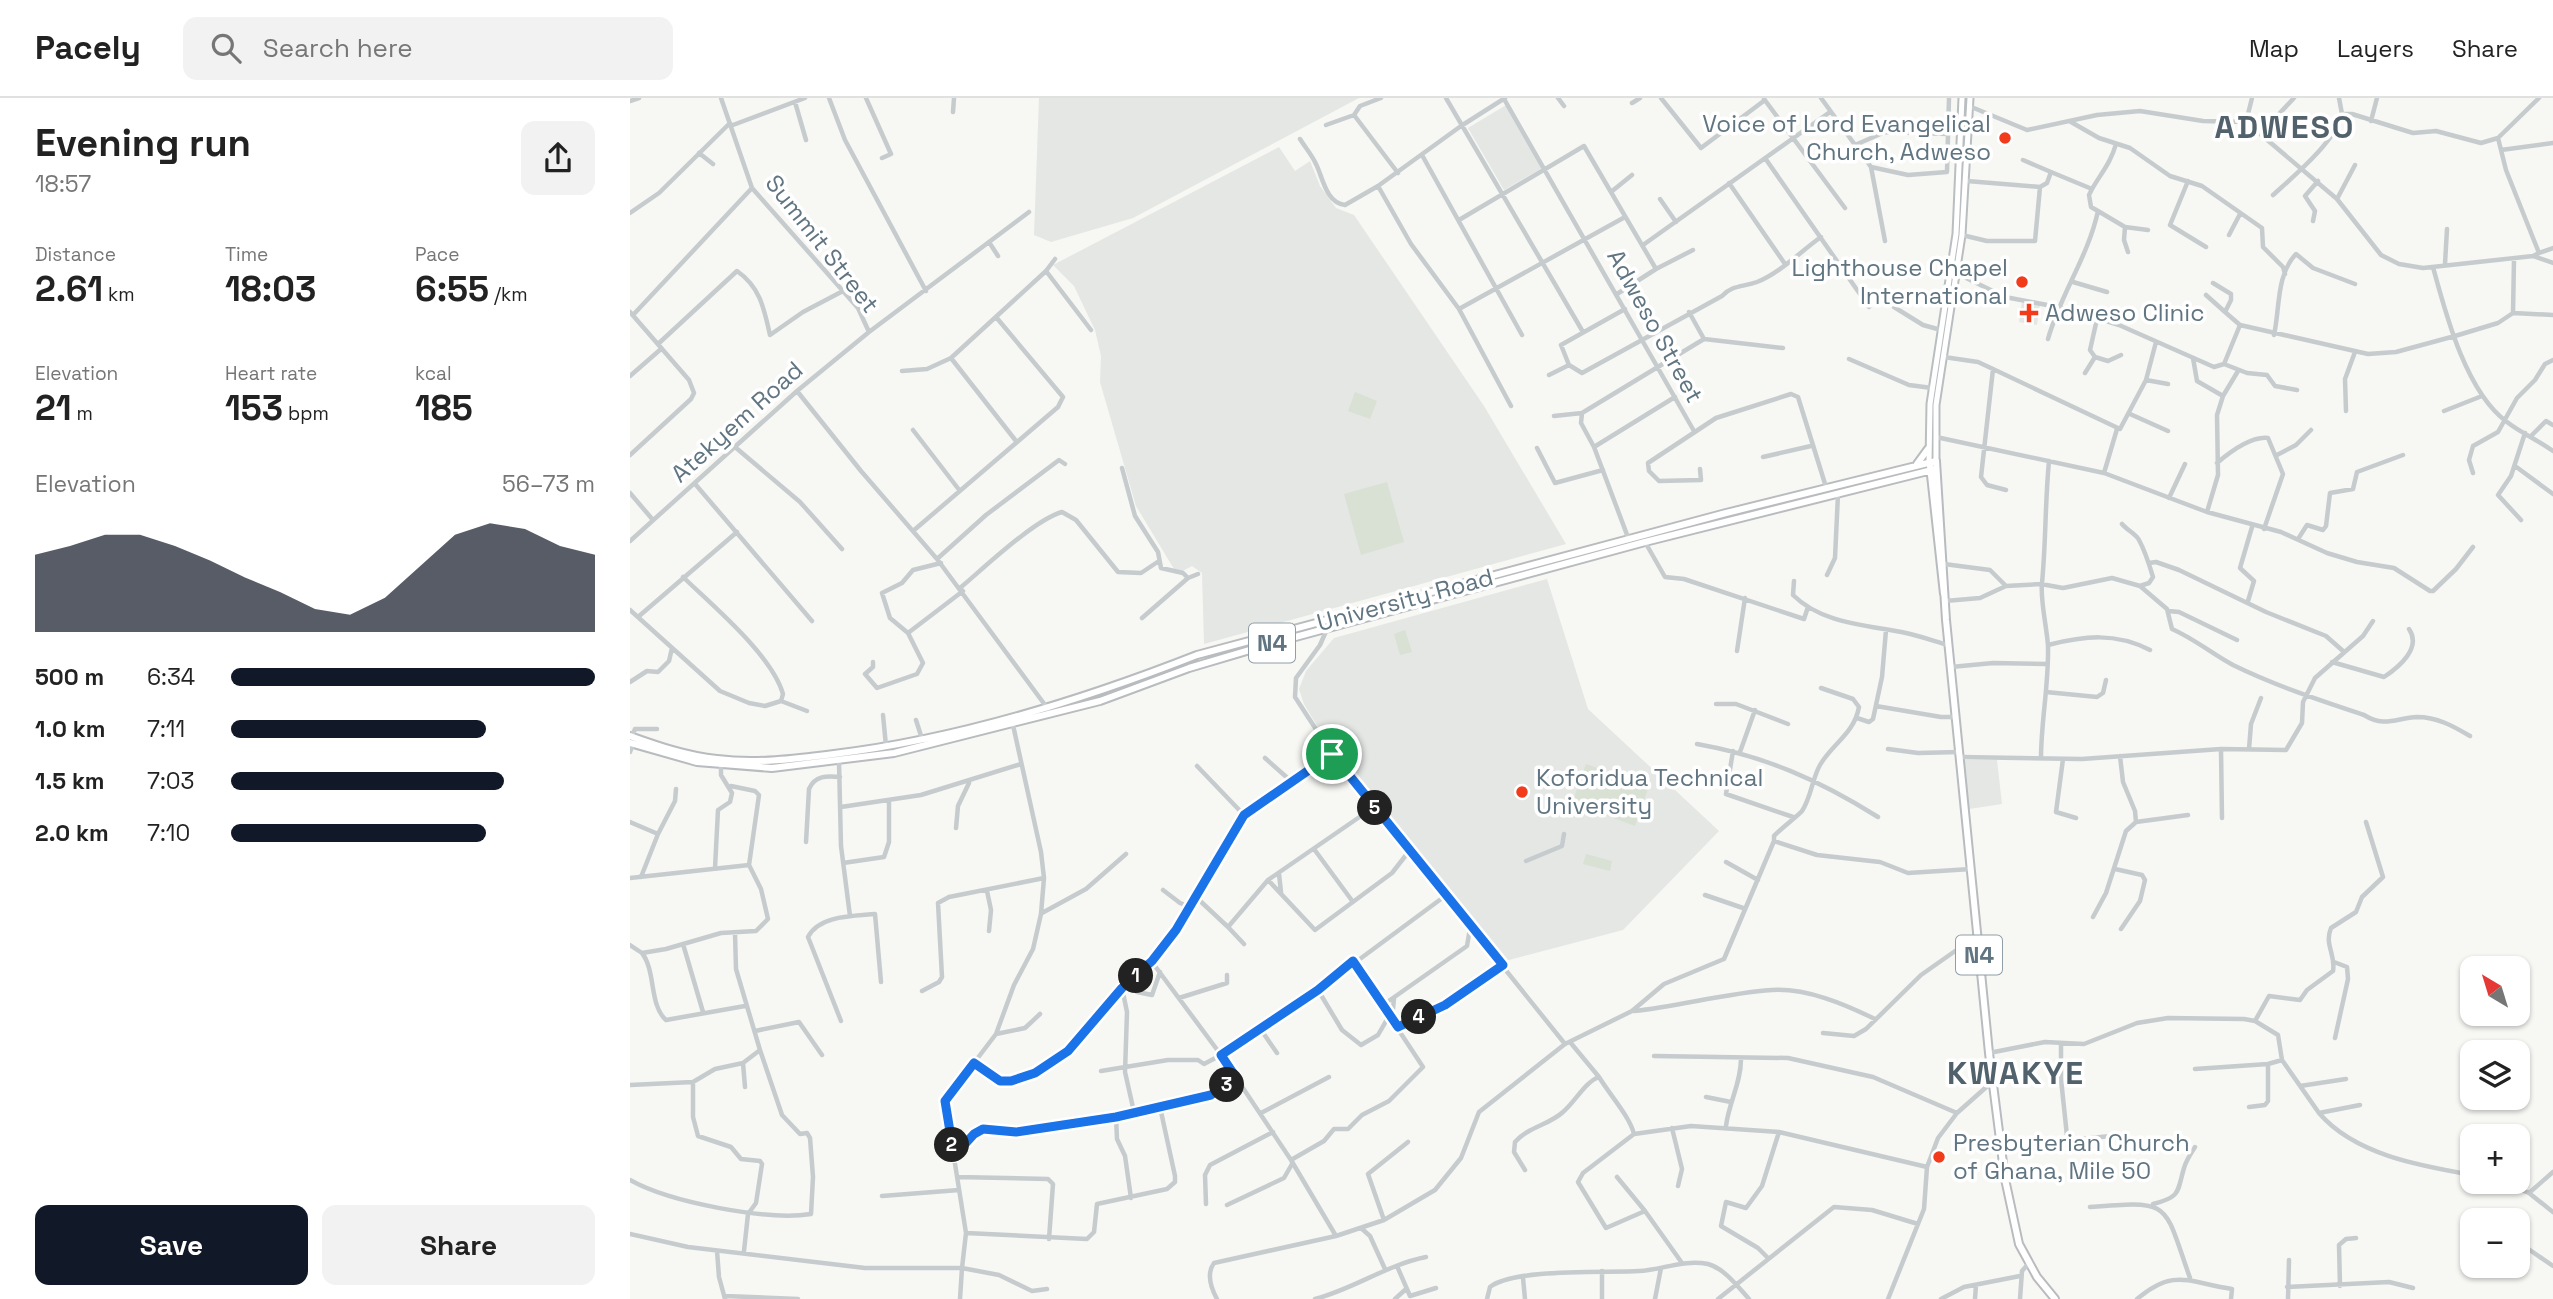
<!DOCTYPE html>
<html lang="en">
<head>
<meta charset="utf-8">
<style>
	:root { --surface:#fff; --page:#f2f2f2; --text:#222; --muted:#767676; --line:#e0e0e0; --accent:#111827 }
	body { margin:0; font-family:"Space Grotesk",sans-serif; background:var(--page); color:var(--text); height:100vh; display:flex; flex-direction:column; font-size:26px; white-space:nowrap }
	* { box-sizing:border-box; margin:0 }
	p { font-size:23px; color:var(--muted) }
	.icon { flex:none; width:38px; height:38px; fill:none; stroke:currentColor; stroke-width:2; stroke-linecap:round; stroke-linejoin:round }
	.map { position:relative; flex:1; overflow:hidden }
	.details { display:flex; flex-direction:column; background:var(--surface); width:630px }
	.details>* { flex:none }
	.needle { width:46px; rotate:322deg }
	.tools { position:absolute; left:1830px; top:858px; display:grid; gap:14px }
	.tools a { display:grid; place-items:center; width:70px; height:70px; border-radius:14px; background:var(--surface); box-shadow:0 2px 5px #0004; font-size:35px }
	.pin { position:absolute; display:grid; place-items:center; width:60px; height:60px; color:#fff; margin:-30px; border:4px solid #fff; border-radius:50%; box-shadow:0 2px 7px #0007 }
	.km { position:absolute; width:35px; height:35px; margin:-18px; border-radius:50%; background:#222; color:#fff; font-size:19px; line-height:35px; text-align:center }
	.round { display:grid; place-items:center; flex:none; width:74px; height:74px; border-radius:14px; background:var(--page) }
	.headline { display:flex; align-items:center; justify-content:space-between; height:119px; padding:0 35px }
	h1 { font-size:38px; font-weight:700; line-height:52px }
	.figures { display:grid; grid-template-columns:repeat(3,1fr); gap:10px; height:119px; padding:7px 35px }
	.figures div { display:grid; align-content:center }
	.figures b { font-size:35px; font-weight:700 }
	.figures small { font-size:19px; font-weight:400 }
	.figures p { font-size:19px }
	.chart { height:196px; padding:14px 35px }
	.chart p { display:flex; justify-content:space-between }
	.chart svg { width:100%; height:126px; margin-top:7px; fill:var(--accent); opacity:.7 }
	.cta { display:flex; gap:14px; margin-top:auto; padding:14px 35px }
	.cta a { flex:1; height:80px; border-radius:14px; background:var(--accent); color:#fff; font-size:28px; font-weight:700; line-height:80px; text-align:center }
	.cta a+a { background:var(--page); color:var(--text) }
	ul { padding:0 35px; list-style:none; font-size:23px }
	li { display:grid; grid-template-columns:112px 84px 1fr; align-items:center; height:52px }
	li i { height:18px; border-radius:9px; background:var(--accent) }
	header { display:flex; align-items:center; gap:42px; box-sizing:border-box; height:98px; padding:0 35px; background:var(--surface); border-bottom:2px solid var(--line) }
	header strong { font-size:33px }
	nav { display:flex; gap:38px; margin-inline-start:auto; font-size:24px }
	.search { width:490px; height:63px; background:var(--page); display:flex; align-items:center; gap:18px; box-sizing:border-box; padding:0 24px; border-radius:14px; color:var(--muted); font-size:26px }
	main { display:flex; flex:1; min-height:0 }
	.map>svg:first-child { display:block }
	.built { fill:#e5e7e5 }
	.green { fill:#d9e0d4 }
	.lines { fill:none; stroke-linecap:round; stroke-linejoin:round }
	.major-casing { stroke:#b9bec1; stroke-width:9 }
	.highway-casing { stroke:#b8bcbf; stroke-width:10 }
	.minor { stroke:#c6cbcd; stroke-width:4.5 }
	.major { stroke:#fff; stroke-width:5 }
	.highway { stroke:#fff; stroke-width:6 }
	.route-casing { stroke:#fff; stroke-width:14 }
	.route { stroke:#1a73e8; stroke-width:9 }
	.poi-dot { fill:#f13b1a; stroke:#fff; stroke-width:2.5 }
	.labels { text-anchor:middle; stroke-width:7; stroke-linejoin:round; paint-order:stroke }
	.shield { fill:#fff; stroke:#909ea7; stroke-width:2 }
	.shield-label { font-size:23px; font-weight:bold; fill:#607581 }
	.poi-label { font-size:24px; fill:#607581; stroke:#fff; text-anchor:start }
	.street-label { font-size:24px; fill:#607581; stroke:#fff }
	.district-label { font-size:32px; font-weight:bold; letter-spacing:2px; fill:#52626c; stroke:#fff }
</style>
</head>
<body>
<header>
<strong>Pacely</strong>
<div class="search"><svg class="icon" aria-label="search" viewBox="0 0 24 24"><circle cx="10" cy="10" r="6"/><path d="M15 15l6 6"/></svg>Search here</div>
<nav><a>Map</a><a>Layers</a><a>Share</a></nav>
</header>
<main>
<section class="details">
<div class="headline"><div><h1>Evening run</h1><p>18:57</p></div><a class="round"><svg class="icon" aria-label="share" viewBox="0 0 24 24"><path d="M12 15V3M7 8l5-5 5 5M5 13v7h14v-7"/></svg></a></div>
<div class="figures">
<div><p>Distance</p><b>2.61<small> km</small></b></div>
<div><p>Time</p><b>18:03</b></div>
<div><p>Pace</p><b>6:55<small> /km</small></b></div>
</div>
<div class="figures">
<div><p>Elevation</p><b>21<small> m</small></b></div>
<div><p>Heart rate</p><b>153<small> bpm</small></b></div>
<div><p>kcal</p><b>185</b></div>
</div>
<div class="chart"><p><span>Elevation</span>56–73 m</p>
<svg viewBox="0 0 160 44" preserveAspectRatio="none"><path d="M0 44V17L10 14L20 10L30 10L40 14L50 19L60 25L70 30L80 36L90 38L100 32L110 21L120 10L130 6L140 8L150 14L160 17V44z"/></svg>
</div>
<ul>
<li><b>500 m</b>6:34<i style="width:100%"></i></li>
<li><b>1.0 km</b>7:11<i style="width:70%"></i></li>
<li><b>1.5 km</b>7:03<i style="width:75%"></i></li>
<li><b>2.0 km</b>7:10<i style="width:70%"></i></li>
</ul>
<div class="cta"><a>Save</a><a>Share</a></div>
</section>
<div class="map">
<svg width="1923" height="1201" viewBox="0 0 1923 1201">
	<rect width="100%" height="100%" fill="#f7f7f4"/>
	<path class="built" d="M409 0H729L503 120 421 144 404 137Z
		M876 7 912 70 874 92 838 30Z
		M649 49 665 73 680 63 690 88 706 110 724 117 854 308 936 446 574 546 572 475 562 468 547 476 506 408 470 284 471 258 465 232 444 188 423 167Z
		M1392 204 1410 206 1407 227 1389 224Z
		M917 481 958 611 1089 733 993 832 875 863 704 656 674 606 669 591 676 573 704 540Z
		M1334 662H1367L1372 706 1339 711Z"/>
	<path class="green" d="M725 294 747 303 740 321 718 313Z
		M757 384 774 444 731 457 714 396Z
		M775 532 782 554 770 557 764 536Z
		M956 666 1019 688 1005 728 942 705Z
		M956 756 982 763 980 773 953 766Z"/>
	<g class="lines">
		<defs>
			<path id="major" d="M1306 363V307L1332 137 1340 0
				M1299 364 1300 306 1326 136 1332 0"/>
			<path id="highway" d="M1287 366 1298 351
				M1300 368 1314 496
				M0 638C28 648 57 658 87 661 126 666 165 661 204 656 328 641 450 603 567 557L1096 415 1306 363 1316 522 1359 955 1375 1081 1389 1146 1407 1179 1425 1201
				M0 645 67 664 142 670 264 655 470 603 559 570 647 544 1015 444 1306 371"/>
		</defs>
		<use href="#major" class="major-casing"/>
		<use href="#highway" class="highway-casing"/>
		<path class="minor" d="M91 0 122 90 228 210 239 234
			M199 0 215 42 296 193
			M236 0 261 56 252 60
			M751 0 730 8 724 17 768 75
			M816 0 953 234
			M928 0 934 8
			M1031 0 1071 50 1135 2
			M1191 0 1241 69 1255 143
			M1622 0 1616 24 1647 18 1664 0
			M1709 0 1712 16
			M874 1 1064 333
			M1134 1 1215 110
			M0 3 9 0
			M165 4 176 42
			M1002 5 1010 0
			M1339 8 1397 32 1467 17 1510 13 1573 23 1616 24 1707 101 1751 157 1769 166 1793 170 1903 158 1923 165
			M323 14 324 0
			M1741 23 1747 0
			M1441 24 1469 40 1500 50 1540 78 1572 88 1632 130 1633 149 1653 169 1655 176
			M103 27 175 0
			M696 27 724 17
			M1868 40 1876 72 1909 155 1903 158
			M670 41C675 49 682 57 686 66 693 80 696 105 715 107L748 88 831 28 875 0
			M1225 47 1255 34 1318 36
			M1871 52 1923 45
			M69 55 83 66
			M792 57 892 237
			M1135 60 1239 209
			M1393 62 1421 74
			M1241 69 1278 77 1317 74 1319 0
			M1337 83 1410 89 1417 85 1421 74 1462 91 1459 97 1461 109 1468 113
			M1558 83 1540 127 1576 149
			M1099 85 1155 166
			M748 88 781 146 829 211 881 308
			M1462 91C1472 74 1481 64 1486 46
			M981 94 1002 77
			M1643 97C1664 78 1706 43 1712 16H1722L1783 35 1806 33 1851 45 1868 40 1909 0
			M1030 101 1046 124
			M1707 101 1725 67
			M0 115 29 95 100 25
			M829 122 954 48 1026 171 987 196
			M1683 123 1685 113 1675 98 1688 83
			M1495 129 1518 132
			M1332 137 1357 143H1405L1410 89
			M1599 137 1610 116
			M359 144 368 158
			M1013 147 1200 14
			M1909 155 1923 150
			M1815 166 1817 131
			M1803 169C1816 217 1836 294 1877 324 1891 335 1908 342 1923 353
			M1026 171 1063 152
			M416 173 461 232
			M1328 176 1375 199 1438 211 1489 227 1584 269 1594 266 1610 227 1738 256 1766 254 1825 238 1868 225 1883 215 1923 217
			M1443 184 1477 194
			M1583 185 1601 196V202L1595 214 1610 227
			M1576 197 1595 214
			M1264 209 1293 227 1311 232
			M829 211 995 119
			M995 211 931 247 939 267 952 275 1092 198C1102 187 1113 189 1127 184 1150 175 1171 153 1191 139
			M0 214 59 282 64 295 61 301 0 357
			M1059 214 1074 241 1153 250
			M1883 215 1884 161
			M3 217 122 90
			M1644 237C1650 210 1646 177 1666 156L1683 170 1725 186
			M1418 241C1431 195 1458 159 1468 113L1495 129 1494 142 1498 154
			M28 246 107 173C130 189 134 210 140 237L173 214 213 193
			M1314 259 1348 264 1363 271
			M1465 259 1478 263 1491 257
			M1563 260 1567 283 1593 298 1587 317 1588 377 1577 414
			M1219 261 1279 287 1302 290
			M1594 266 1617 275 1637 277 1645 288 1667 292
			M272 273 297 271 321 260
			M1455 275 1465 259 1460 252 1467 221
			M919 277 939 267
			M0 278 31 251
			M1516 282 1538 286
			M167 293 231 373 307 461 418 611
			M1593 298 1608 273
			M1045 299 964 349 951 325 952 315 1074 241
			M1716 313 1715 281 1725 254
			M1814 313 1852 298
			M1500 316 1538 333
			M924 318 952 315
			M283 332 330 393
			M1902 337 1916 323 1923 327
			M1306 339 1474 375 1577 414 1651 434 1697 455 1727 464 1764 470 1800 493H1803L1826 471 1843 449
			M386 343 321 260 416 173 425 161
			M105 349 170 404 212 451
			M964 349 999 442
			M907 350 925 385 973 372
			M1647 357 1666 347 1681 332
			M1133 359 1181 348
			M1587 365C1600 354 1621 338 1638 340L1653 376 1634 431
			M1885 368 1923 396
			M492 370 505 418 528 454 531 470 553 475 558 480
			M1070 371 1071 382 1029 383 1019 373 1018 365 1086 320 1161 296 1168 299 1196 389
			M1474 375 1487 331
			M1843 375 1839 362 1843 348 1868 334 1887 300 1905 282 1915 266 1923 262
			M66 387 182 523
			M1376 392 1357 387 1351 379 1363 271 1490 331 1516 282 1526 244
			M0 395 23 422
			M1539 400 1555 366
			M1891 422 1868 397 1881 378 1895 335
			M1492 426C1497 432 1506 436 1509 442 1514 451 1520 469 1523 479L1519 485 1510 488
			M283 433 428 309 433 299 366 219
			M1668 441 1677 427 1693 432 1696 428 1700 395 1723 391 1727 374 1773 357
			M0 443 167 293 239 234 399 114
			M1015 444 1035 479 1054 481 1174 521 1178 509
			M307 461 356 417 429 362 435 366
			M1519 465 1526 464 1549 472 1636 514 1696 538 1713 553
			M1314 466 1360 472 1376 488
			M1197 477 1205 460 1208 396
			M1164 483 1163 497C1192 526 1238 527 1276 535 1290 538 1304 543 1318 547
			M330 490C354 470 404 422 432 414L446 422 488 474 511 475 529 463
			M1315 503 1350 500 1376 488 1411 486 1433 490 1482 480 1510 488 1537 511 1542 531C1565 541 1582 556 1603 567 1646 588 1689 602 1734 617 1755 630 1766 620 1787 619 1807 619 1823 628 1840 638
			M1618 503 1624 483 1610 470 1622 429
			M0 512 90 593 119 605 135 608 151 603 153 596C142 557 82 507 53 479
			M1538 513 1549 514 1607 542
			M8 519 107 434
			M512 520 558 480 568 476
			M701 522 690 547 666 580 665 599 702 656 935 946
			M278 535 260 520 252 495 272 485 283 472 311 465
			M1418 547C1454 538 1485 534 1520 552
			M1107 553 1115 500
			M243 564V569L235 576 247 590 287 576 293 565 278 535 333 493
			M1702 564 1754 579C1769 569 1792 550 1779 531
			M1321 569 1363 565 1417 566
			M0 584 17 573 28 574 39 563 42 550
			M1416 594 1467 599 1473 595 1476 582
			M151 603 177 613
			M1086 606H1106L1158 626
			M1246 608 1311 619H1326
			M253 617 256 648
			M1227 620 1239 624 1243 621 1252 579 1256 532
			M286 622 292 641
			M2 638 5 631H27
			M1067 646C1135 658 1189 682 1248 719
			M1258 651 1288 655 1329 654
			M1591 651 1592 720
			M1619 651 1621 626 1631 600
			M1103 653 1096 696 1163 719
			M0 654 3 646
			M1110 654 1125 612
			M1490 658 1493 684 1505 713 1506 724
			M1330 659 1452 661 1591 651 1656 652 1672 625 1673 604 1685 580 1733 538 1743 523
			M635 660 662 684
			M1411 660C1411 623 1419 586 1418 548 1417 530 1410 502 1412 485 1416 444 1415 404 1419 363
			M1433 661 1426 714 1446 720
			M209 664 211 748 220 818
			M567 668 614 717
			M101 688 125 693 129 697 119 767
			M211 709 291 697 391 666
			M0 724 28 736 11 779
			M326 730 328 708 339 685
			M28 736 45 703 46 691
			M1144 743V738C1149 732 1170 716 1172 713 1181 700 1182 681 1190 667 1203 645 1224 636 1229 609L1223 601 1191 590
			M176 744 179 691C185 677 197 678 210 679
			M684 751 723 804
			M896 763 932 748 934 736
			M1096 764 1128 782
			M213 765 254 759 259 744V702
			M85 770 88 712 100 704 102 695 91 677V667
			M1485 771 1512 777 1515 782 1510 803 1491 831
			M649 776 651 794
			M0 780 119 767 131 791 138 821 126 833 91 835 36 851 12 855 0 847
			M638 782 685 832 762 775 780 752
			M533 792 550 805 561 809
			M357 793 361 812 359 833
			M1075 797 1113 810
			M567 800 598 829 638 782 744 709
			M412 815 456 791 496 756
			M1463 819 1476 795 1496 733 1506 724 1558 717
			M598 829 614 846
			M53 846 73 914
			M12 855C26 873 19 907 36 922L115 908
			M522 864 591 957 688 892 815 798
			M1704 864 1717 869 1718 881 1705 940
			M492 890 497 914 495 974 504 1014
			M688 892 712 932 731 947 748 937 763 911 764 900
			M292 893 309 884 312 879 308 805 319 799 414 780
			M507 894 522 897 530 874
			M549 900 597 885V877
			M753 907 837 848 840 830
			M1004 913C1050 908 1096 895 1142 892 1177 890 1214 906 1245 921
			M211 923 178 839C189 817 224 818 245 816L251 884
			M1625 923 1639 898 1670 902 1677 892 1703 873C1706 856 1694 847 1701 830L1726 814 1732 799 1753 779 1736 724
			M768 928 815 907 873 867
			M629 929 647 955
			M125 933 169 924 192 957
			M1193 935 1224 938 1236 931 1291 877 1338 844 1347 842
			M366 936 395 930 410 916
			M940 944 969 979
			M1431 945V981L1437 1038 1441 1042 1481 1038
			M1359 955 1415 944 1454 946 1507 925 1538 920 1614 921 1625 923 1648 937 1652 962 1689 1015 1730 1007
			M1024 958 1158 960 1243 979 1327 1015
			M113 965 115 989
			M344 965 370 983H381L405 975 438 953 492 890 522 864 546 832 614 717 702 656
			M1565 971 1638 966 1652 962
			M471 973 538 962H568L574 966 591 957 661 1062 706 1138 584 1165C576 1176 581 1190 587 1201
			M63 984V1019L68 1038 101 1049 111 1061 130 1063 132 1066 126 1105 118 1116 114 1153
			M0 987 63 984 85 971 113 965 130 952
			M1670 988 1716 981
			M1076 999 1101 1004
			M1619 1009 1635 1007 1638 1003V966
			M631 1015 699 979
			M1689 1015C1725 1057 1791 1068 1843 1077
			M486 1019 487 1041 495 1058 501 1100
			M1096 1028C1099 1004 1111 985 1111 961
			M1042 1030 1052 1071 1048 1088
			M324 1058 344 1036 353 1031 386 1034 486 1019 581 997 605 978
			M661 1062 694 1043 704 1031H718L732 1017 759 1003 793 969 723 863
			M895 1072 884 1054 885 1044C898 1029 919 1027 933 1014 945 1004 955 984 969 979 980 997 1000 1019 1004 1036
			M1923 1074 1899 1095 1923 1114
			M327 1079 418 1081 423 1086 419 1141
			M987 1079 1015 1113
			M0 1082C39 1104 136 1123 181 1116L183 1079 180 1040 177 1035 170 1036 152 1017 130 952 106 871 105 835
			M1868 1083 1899 1095
			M252 1098 329 1092
			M576 1106 575 1077 580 1067 643 1034
			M1523 1106C1551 1099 1547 1094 1554 1070 1556 1063 1561 1055 1565 1049
			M597 1107 654 1080 662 1066
			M1460 1109C1543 1102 1533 1104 1560 1180
			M754 1122 738 1076 778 1044
			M731 1130 740 1138 755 1171
			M336 1135 457 1141 464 1134 467 1106 537 1091 545 1084V1078L530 1009
			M0 1136 58 1149 235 1170H332L336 1135 315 1003 366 936 384 887 403 851 411 816 414 780 411 754 383 627
			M706 1138 754 1122 805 1092 831 1060 849 1014 935 946 1002 913 1034 886 1094 861 1144 743 1187 757 1250 764 1278 775 1341 771
			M1894 1148 1923 1168
			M87 1153 89 1179 95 1201
			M1137 1159 1128 1150 1091 1128 1096 1104 1116 1110 1132 1088 1149 1034
			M1052 1165 1015 1113 976 1130 948 1084 953 1075 1004 1036 1061 1028 1149 1034 1297 1069
			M767 1168 780 1198 806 1190
			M893 1180 895 1201
			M1710 1188 1709 1147 1716 1141 1726 1140
			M1657 1189 1759 1184 1783 1190
			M95 1198 168 1201
			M330 1201 332 1170 369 1177 402 1193 417 1191
			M685 1201C724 1191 756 1167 796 1159
			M765 1201 776 1191
			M857 1201 860 1189C884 1170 976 1175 1009 1173 1032 1172 1054 1161 1078 1166 1094 1170 1108 1189 1119 1201
			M972 1201V1173
			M1025 1201 1031 1170
			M1088 1201 1204 1109 1242 1112 1288 1126
			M1258 1201 1294 1111 1297 1069 1308 1040 1327 1015 1362 984
			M1311 1201 1334 1189 1390 1178
			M1345 1201 1346 1187
			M1390 1201 1392 1173 1400 1164
			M1507 1201C1545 1169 1559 1185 1602 1191L1601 1201
			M1658 1201 1659 1162"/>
		<use href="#major" class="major"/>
		<use href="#highway" class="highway"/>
	</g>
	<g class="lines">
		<defs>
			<path id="route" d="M702 656 873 867 815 907 768 929 723 863 688 892 591 957 605 978 581 997 486 1019 386 1034 353 1031 344 1036 324 1058 315 1003 344 965 370 983H381L405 975 438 953 492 890 522 863 546 832 614 717Z"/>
		</defs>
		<use href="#route" class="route-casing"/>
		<use href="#route" class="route"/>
	</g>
	<g class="poi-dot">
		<circle cx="1375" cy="40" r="7"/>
		<circle cx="1392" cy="184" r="7"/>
		<path d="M1395.5 204.5h7v7h7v7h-7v7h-7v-7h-7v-7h7z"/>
		<circle cx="892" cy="694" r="7"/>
		<circle cx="1309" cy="1059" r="7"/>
	</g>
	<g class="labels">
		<g class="shield">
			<rect x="619" y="525.5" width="46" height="39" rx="5"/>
			<rect x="1326" y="837.5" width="46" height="39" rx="5"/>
		</g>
		<g class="shield-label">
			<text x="642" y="553">N4</text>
			<text x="1349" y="865">N4</text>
		</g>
		<g class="poi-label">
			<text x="1361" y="34" text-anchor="end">Voice of Lord Evangelical<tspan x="1361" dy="28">Church, Adweso</tspan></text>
			<text x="1378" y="178" text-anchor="end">Lighthouse Chapel<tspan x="1378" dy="28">International</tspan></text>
			<text x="1415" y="223">Adweso Clinic</text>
			<text x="906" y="688">Koforidua Technical<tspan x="906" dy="28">University</tspan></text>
			<text x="1323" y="1053">Presbyterian Church<tspan x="1323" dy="28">of Ghana, Mile 50</tspan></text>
		</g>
		<g class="street-label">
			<text transform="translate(192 146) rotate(52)" y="8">Summit Street</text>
			<text transform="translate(1025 228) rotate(61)" y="8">Adweso Street</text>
			<text transform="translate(107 324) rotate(-42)" y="8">Atekyem Road</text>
			<text transform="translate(775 502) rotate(-15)" y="8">University Road</text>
		</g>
		<g class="district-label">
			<text x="1655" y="40">ADWESO</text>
			<text x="1386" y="986">KWAKYE</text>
		</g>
	</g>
</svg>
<div class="tools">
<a><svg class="needle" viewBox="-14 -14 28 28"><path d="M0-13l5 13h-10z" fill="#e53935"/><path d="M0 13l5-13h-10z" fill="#767676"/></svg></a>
<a><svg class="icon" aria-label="layers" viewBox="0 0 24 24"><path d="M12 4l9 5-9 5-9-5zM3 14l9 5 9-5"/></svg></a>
<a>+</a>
<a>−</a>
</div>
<div class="pin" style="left:702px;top:656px;background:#1e9e55"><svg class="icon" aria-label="arrive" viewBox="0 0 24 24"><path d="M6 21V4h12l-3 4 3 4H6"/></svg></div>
<b class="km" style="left:506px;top:878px">1</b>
<b class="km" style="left:322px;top:1047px">2</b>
<b class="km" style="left:597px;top:987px">3</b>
<b class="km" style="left:789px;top:919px">4</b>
<b class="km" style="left:745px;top:710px">5</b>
</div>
</main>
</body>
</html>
